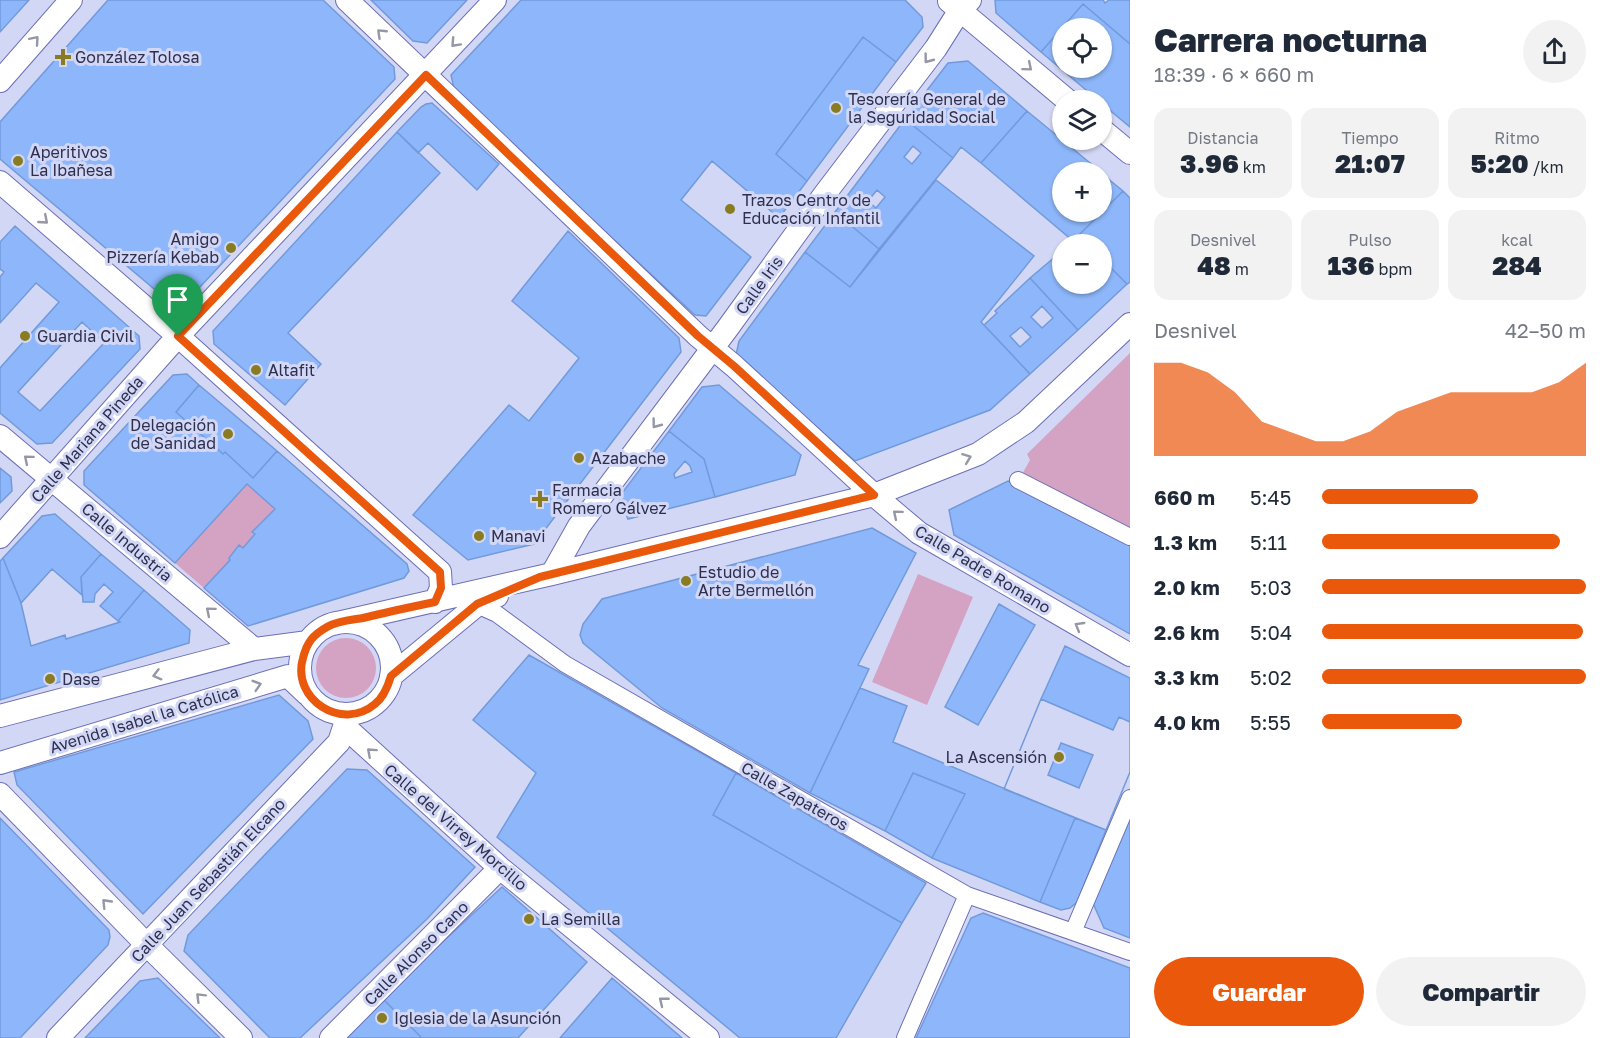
<!DOCTYPE html>
<html lang="es">
<head>
<meta charset="utf-8">
<style>
	:root { --surface:#fff; --page:#f2f2f3; --text:#1f2937; --muted:#747a83; --accent:#ea580c }
	body { margin:0; font-family:"Golos Text",sans-serif; background:var(--page); color:var(--text); height:100vh; display:flex; flex-direction:column; font-size:22px; white-space:nowrap }
	* { box-sizing:border-box; margin:0 }
	p { font-size:20px; color:var(--muted) }
	.icon { flex:none; width:33px; height:33px; fill:none; stroke:currentColor; stroke-width:2; stroke-linecap:round; stroke-linejoin:round }
	.map { position:relative; flex:1; overflow:hidden }
	.details { display:flex; flex-direction:column; background:var(--surface); width:480px }
	.details>* { flex:none }
	.fabs { position:absolute; left:1052px; top:18px; display:grid; gap:12px }
	.fabs a { display:grid; place-items:center; width:60px; height:60px; border-radius:50%; background:var(--surface); box-shadow:0 2px 4px #0004; font-size:30px }
	.pin { position:absolute; display:grid; place-items:center; width:51px; height:51px; color:#fff; margin:-62px -26px; border-radius:50% 50% 50% 0; rotate:-45deg; box-shadow:0 0 6px #0007 }
	.pin .icon { rotate:45deg }
	.round { display:grid; place-items:center; flex:none; width:63px; height:63px; border-radius:32px; background:var(--page) }
	.summary { display:flex; align-items:center; justify-content:space-between; height:102px; padding:0 24px }
	h1 { font-size:33px; font-weight:800; line-height:45px }
	.figures { display:grid; grid-template-columns:repeat(3,1fr); gap:9px; height:102px; padding:6px 24px }
	.figures div { display:grid; align-content:center; border-radius:15px; background:var(--page); text-align:center }
	.figures b { font-size:26px; font-weight:800 }
	.figures small { font-size:16px; font-weight:400 }
	.figures p { font-size:16px }
	.chart { height:168px; padding:12px 24px }
	.chart p { display:flex; justify-content:space-between }
	.chart svg { width:100%; height:108px; margin-top:6px; fill:var(--accent); opacity:.7 }
	.button { display:flex; gap:12px; margin-top:auto; padding:12px 24px }
	.button a { flex:1; height:69px; border-radius:36px; background:var(--accent); color:#fff; font-size:24px; font-weight:800; line-height:69px; text-align:center }
	.button a+a { background:var(--page); color:var(--text) }
	ul { padding:0 24px; list-style:none; font-size:20px }
	li { display:grid; grid-template-columns:96px 72px 1fr; align-items:center; height:45px }
	li i { height:15px; border-radius:8px; background:var(--accent) }
	main { display:flex; flex:1; min-height:0 }
	.map>svg:first-child { display:block }
	.green { fill:#d4a2c2 }
	.building { fill:#8db7fa; stroke:#729adb; stroke-width:1.5; fill-rule:evenodd }
	.lines { fill:none; stroke-linecap:round; stroke-linejoin:round }
	.pedestrian-casing { stroke:#6b6fb5; stroke-width:18 }
	.minor-casing { stroke:#6b6fb5; stroke-width:24 }
	.pedestrian { stroke:#fff; stroke-width:16 }
	.minor { stroke:#fff; stroke-width:22 }
	.oneway { stroke:#9697a6 }
	.route-casing { stroke:#fff; stroke-width:12 }
	.route { stroke:#ea580c; stroke-width:8 }
	.poi-dot { fill:#897b21; stroke:#d3d7f6; stroke-width:2 }
	.labels { text-anchor:middle; stroke-width:6; stroke-linejoin:round; paint-order:stroke }
	.poi-label { font-size:16px; fill:#2d2f4d; stroke:#d3d7f6; text-anchor:start }
	.street-label { font-size:16px; fill:#2d2f4d; stroke:#d3d7f6 }
</style>
</head>
<body>
<main>
<div class="map">
<svg width="1130" height="1038" viewBox="0 0 1130 1038">
	<rect width="100%" height="100%" fill="#d3d7f6"/>
	<path class="green" d="M1130 353V545L1016 485 1030 460 1027 454Z
		M247 484 275 509 253 532 255 534 243 548 239 545 229 558 230 560 204 588 175 563Z
		M918 574 973 597 927 705 872 682Z
		M316 668a30 30 0 1 1 60 0a30 30 0 1 1-60 0Z"/>
	<path class="building" d="M0 0H29L0 32Z
		M108 0H323L394 67 395 79 184 304H172L0 159V122Z
		M371 0H467L427 43 413 41Z
		M521 0H905L922 17 923 27 896 62 863 37 776 154 807 181 779 218 712 161 681 200 751 257 706 316 695 315 455 93 451 75Z
		M995 0H1103L1105 3 1109 0H1130V44L1083 4 1041 52 996 13Z
		M1083 4 1130 44V127L1101 103V100H1098L1041 52ZM1062 28H1101V68H1062Z
		M863 37 896 62 807 181 776 154Z
		M968 61 1027 111 981 163 961 147 953 158 905 119 948 63Z
		M432 103 499 164 477 190 428 143 418 153 397 132 421 107 426 104Z
		M1027 111 1101 172H1062V212H1101V173L1123 191 1079 235 1088 244H1069L1073 241 981 163Z
		M905 119 953 158 879 249 835 212ZM913 146 921 153 912 164 904 157ZM877 190 885 197 876 208 868 201Z
		M397 132 440 173 288 333 321 364 285 405 214 344 213 331Z
		M936 180 1034 256 981 322 1030 374 990 410 855 461 736 355 739 341 805 252 850 287Z
		M1123 191 1130 198V282L1127 284 1101 258V244H1088L1079 235Z
		M835 212 879 249 850 287 805 252Z
		M15 226 139 336 140 349 52 443 37 444 0 413V368L59 302 36 283 0 323V277L4 272 0 269V242ZM82 322 104 343 40 411 18 392Z
		M568 231 679 338 681 352 534 544 468 560 413 515 509 405 529 421 579 358 512 301Z
		M1062 251V284H1101V258L1127 284 1078 330 1030 278Z
		M1030 278 1078 330 1030 374 984 325 997 313 995 311ZM1042 306 1053 318 1042 328 1031 317ZM1021 327 1031 337 1020 347 1010 336Z
		M187 374 199 385 176 412 223 454 225 452 253 478 277 451 407 564 409 571 404 578 248 626 204 588 230 560 229 558 239 545 243 548 255 534 252 532 275 509 247 484 175 563 84 485V471L173 375Z
		M199 385 277 451 253 478 225 452 223 454 176 412Z
		M719 385 801 455 795 475 715 497 704 459 669 431 702 387Z
		M669 431 704 459 715 497 628 519 619 497ZM685 461 690 466 692 472 675 478 674 474Z
		M0 468 11 477 12 491 0 503Z
		M1008 481 1130 545V634L954 535 949 510Z
		M55 514 101 554 81 577 82 595 52 569 21 603 3 558 42 516Z
		M872 528 916 553 858 665 869 669 810 793 662 708 583 643 580 635 583 624 602 599Z
		M101 554 144 590 118 621 100 606 113 592 104 584 95 594 94 602H83L81 577Z
		M3 558 21 603 31 646 65 635 66 639 120 622 118 621 144 590 190 630 189 643 0 700V561Z
		M999 604 1035 625 978 725 945 707Z
		M1065 646 1130 678V722L1119 717 1113 730 1041 699Z
		M529 655 736 773 713 815 902 923 836 1038H740L497 837 536 773 473 720Z
		M860 688 907 706 893 742 1075 818 1040 902 932 858 965 794 913 773 885 831 810 793Z
		M279 695 308 721 313 739 143 914 17 785 14 772Z
		M1041 699 1113 730 1119 717 1130 722V772L1106 830 1004 789ZM1061 743 1093 755 1079 788 1048 775Z
		M1041 699 1113 730 1119 717 1130 722V772L1106 830 1004 789Z
		M347 769 367 770 475 867 427 919 300 1038H270L184 951 188 935Z
		M736 773 926 883 902 923 713 815Z
		M913 773 965 794 932 858 885 831Z
		M1130 811V938L1104 928 1092 901Z
		M0 818 109 930 110 937 108 945 20 1038H0Z
		M1075 818 1106 830 1077 902 1070 908 1061 910 1040 902Z
		M502 887 587 962 518 1038H422L382 998Z
		M983 913 1130 968V1038H916L971 918Z
		M158 978 220 1038H85L140 981Z
		M612 978 682 1038H560Z
		M382 998 422 1038H343Z"/>
	<g class="lines">
		<defs>
			<path id="pedestrian" d="M1018 480 1130 537
				M477 605 497 614 565 664 967 895 1130 952
				M1073 932 1130 798
				M905 1038 967 895"/>
			<path id="minor" d="M347 0 698 336 734 366 874 495 919 533 1130 655
				M949 1 1067 100
				M0 81 71 0
				M1101 129 1130 153
				M0 182 178 336 440 572 441 588 435 602
				M0 436 254 649
				M0 537 178 336 495 0
				M552 574 579 526 727 329 824 195 936 48 960 10 970 0
				M300 668a46 46 0 1 1 92 0a46 46 0 1 1-92 0Z
				M333 624 552 574 874 495 978 454 1026 422 1130 324
				M391 676 477 605 497 596
				M0 716 254 649 308 642
				M345 727 500 868 708 1038
				M0 763 288 676 307 694
				M0 794 147 945 241 1038
				M58 1038 339 742 348 715
				M331 1038 500 868"/>
		</defs>
		<use href="#pedestrian" class="pedestrian-casing"/>
		<use href="#minor" class="minor-casing"/>
		<use href="#pedestrian" class="pedestrian"/>
		<use href="#minor" class="minor"/>
	</g>
	<defs><path id="oneway-chevron" d="M-2-3.5L2.5 0L-2 3.5" fill="none" stroke-width="1.6" stroke-linecap="round" stroke-linejoin="round" transform="scale(1.5)"/></defs>
	<g class="oneway">
		<use href="#oneway-chevron" transform="translate(381 33) rotate(-136)"/>
		<use href="#oneway-chevron" transform="translate(35 40) rotate(-49)"/>
		<use href="#oneway-chevron" transform="translate(455 43) rotate(133)"/>
		<use href="#oneway-chevron" transform="translate(928 59) rotate(127)"/>
		<use href="#oneway-chevron" transform="translate(1028 67) rotate(40)"/>
		<use href="#oneway-chevron" transform="translate(44 220) rotate(41)"/>
		<use href="#oneway-chevron" transform="translate(656 424) rotate(127)"/>
		<use href="#oneway-chevron" transform="translate(967 458) rotate(-21)"/>
		<use href="#oneway-chevron" transform="translate(28 459) rotate(-140)"/>
		<use href="#oneway-chevron" transform="translate(897 514) rotate(-140)"/>
		<use href="#oneway-chevron" transform="translate(210 611) rotate(-140)"/>
		<use href="#oneway-chevron" transform="translate(1079 626) rotate(-150)"/>
		<use href="#oneway-chevron" transform="translate(157 675) rotate(165)"/>
		<use href="#oneway-chevron" transform="translate(257 685) rotate(-17)"/>
		<use href="#oneway-chevron" transform="translate(371 752) rotate(-138)"/>
		<use href="#oneway-chevron" transform="translate(106 903) rotate(-134)"/>
		<use href="#oneway-chevron" transform="translate(200 997) rotate(-135)"/>
		<use href="#oneway-chevron" transform="translate(663 1001) rotate(-141)"/>
	</g>
	<g class="lines">
		<defs>
			<path id="route" d="M426 75 698 336 734 366 874 495 540 577 477 604 391 676C388 686 384 697 375 704 342 732 291 699 303 658 307 642 313 635 327 627 337 621 351 620 363 618 387 612 411 607 435 602L441 588 440 572 178 336Z"/>
		</defs>
		<use href="#route" class="route-casing"/>
		<use href="#route" class="route"/>
	</g>
	<g class="poi-dot">
		<path d="M60 48h6v6h6v6h-6v6h-6v-6h-6v-6h6z"/>
		<circle cx="836" cy="108" r="6"/>
		<circle cx="18" cy="161" r="6"/>
		<circle cx="730" cy="209" r="6"/>
		<circle cx="231" cy="248" r="6"/>
		<circle cx="25" cy="336" r="6"/>
		<circle cx="256" cy="370" r="6"/>
		<circle cx="228" cy="434" r="6"/>
		<circle cx="579" cy="458" r="6"/>
		<path d="M537 490h6v6h6v6h-6v6h-6v-6h-6v-6h6z"/>
		<circle cx="479" cy="536" r="6"/>
		<circle cx="686" cy="581" r="6"/>
		<circle cx="50" cy="679" r="6"/>
		<circle cx="1059" cy="757" r="6"/>
		<circle cx="529" cy="919" r="6"/>
		<circle cx="382" cy="1018" r="6"/>
	</g>
	<g class="labels">
		<g class="poi-label">
			<text x="75" y="63">González Tolosa</text>
			<text x="848" y="105">Tesorería General de<tspan x="848" dy="18">la Seguridad Social</tspan></text>
			<text x="30" y="158">Aperitivos<tspan x="30" dy="18">La Ibañesa</tspan></text>
			<text x="742" y="206">Trazos Centro de<tspan x="742" dy="18">Educación Infantil</tspan></text>
			<text x="219" y="245" text-anchor="end">Amigo<tspan x="219" dy="18">Pizzería Kebab</tspan></text>
			<text x="37" y="342">Guardia Civil</text>
			<text x="268" y="376">Altafit</text>
			<text x="216" y="431" text-anchor="end">Delegación<tspan x="216" dy="18">de Sanidad</tspan></text>
			<text x="591" y="464">Azabache</text>
			<text x="552" y="496">Farmacia<tspan x="552" dy="18">Romero Gálvez</tspan></text>
			<text x="491" y="542">Manavi</text>
			<text x="698" y="578">Estudio de<tspan x="698" dy="18">Arte Bermellón</tspan></text>
			<text x="62" y="685">Dase</text>
			<text x="1047" y="763" text-anchor="end">La Ascensión</text>
			<text x="541" y="925">La Semilla</text>
			<text x="394" y="1024">Iglesia de la Asunción</text>
		</g>
		<g class="street-label">
			<text transform="translate(759 285) rotate(-54)" y="6">Calle Iris</text>
			<text transform="translate(87 439) rotate(-49)" y="6">Calle Mariana Pineda</text>
			<text transform="translate(127 542) rotate(40)" y="6">Calle Industria</text>
			<text transform="translate(983 569) rotate(31)" y="6">Calle Padre Romano</text>
			<text transform="translate(144 719) rotate(-17)" y="6">Avenida Isabel la Católica</text>
			<text transform="translate(795 796) rotate(30)" y="6">Calle Zapateros</text>
			<text transform="translate(456 827) rotate(41)" y="6">Calle del Virrey Morcillo</text>
			<text transform="translate(208 880) rotate(-47)" y="6">Calle Juan Sebastián Elcano</text>
			<text transform="translate(416 953) rotate(-45)" y="6">Calle Alonso Cano</text>
		</g>
	</g>
</svg>
<div class="fabs">
<a><svg class="icon" aria-label="locate" viewBox="0 0 24 24"><circle cx="12" cy="12" r="6"/><path d="M12 2v4M12 18v4M2 12h4M18 12h4"/></svg></a>
<a><svg class="icon" aria-label="layers" viewBox="0 0 24 24"><path d="M12 4l9 5-9 5-9-5zM3 14l9 5 9-5"/></svg></a>
<a>+</a>
<a>−</a>
</div>
<div class="pin" style="left:178px;top:336px;background:#1e9e55"><svg class="icon" aria-label="arrive" viewBox="0 0 24 24"><path d="M6 21V4h12l-3 4 3 4H6"/></svg></div>
</div>
<section class="details">
<div class="summary"><div><h1>Carrera nocturna</h1><p>18:39 · 6 × 660 m</p></div><a class="round"><svg class="icon" aria-label="share" viewBox="0 0 24 24"><path d="M12 15V3M7 8l5-5 5 5M5 13v7h14v-7"/></svg></a></div>
<div class="figures">
<div><p>Distancia</p><b>3.96<small> km</small></b></div>
<div><p>Tiempo</p><b>21:07</b></div>
<div><p>Ritmo</p><b>5:20<small> /km</small></b></div>
</div>
<div class="figures">
<div><p>Desnivel</p><b>48<small> m</small></b></div>
<div><p>Pulso</p><b>136<small> bpm</small></b></div>
<div><p>kcal</p><b>284</b></div>
</div>
<div class="chart"><p><span>Desnivel</span>42–50 m</p>
<svg viewBox="0 0 160 44" preserveAspectRatio="none"><path d="M0 44V6L10 6L20 10L30 18L40 30L50 34L60 38L70 38L80 34L90 26L100 22L110 18L120 18L130 18L140 18L150 14L160 6V44z"/></svg>
</div>
<ul>
<li><b>660 m</b>5:45<i style="width:59%"></i></li>
<li><b>1.3 km</b>5:11<i style="width:90%"></i></li>
<li><b>2.0 km</b>5:03<i style="width:100%"></i></li>
<li><b>2.6 km</b>5:04<i style="width:99%"></i></li>
<li><b>3.3 km</b>5:02<i style="width:100%"></i></li>
<li><b>4.0 km</b>5:55<i style="width:53%"></i></li>
</ul>
<div class="button"><a>Guardar</a><a>Compartir</a></div>
</section>
</main>
</body>
</html>
